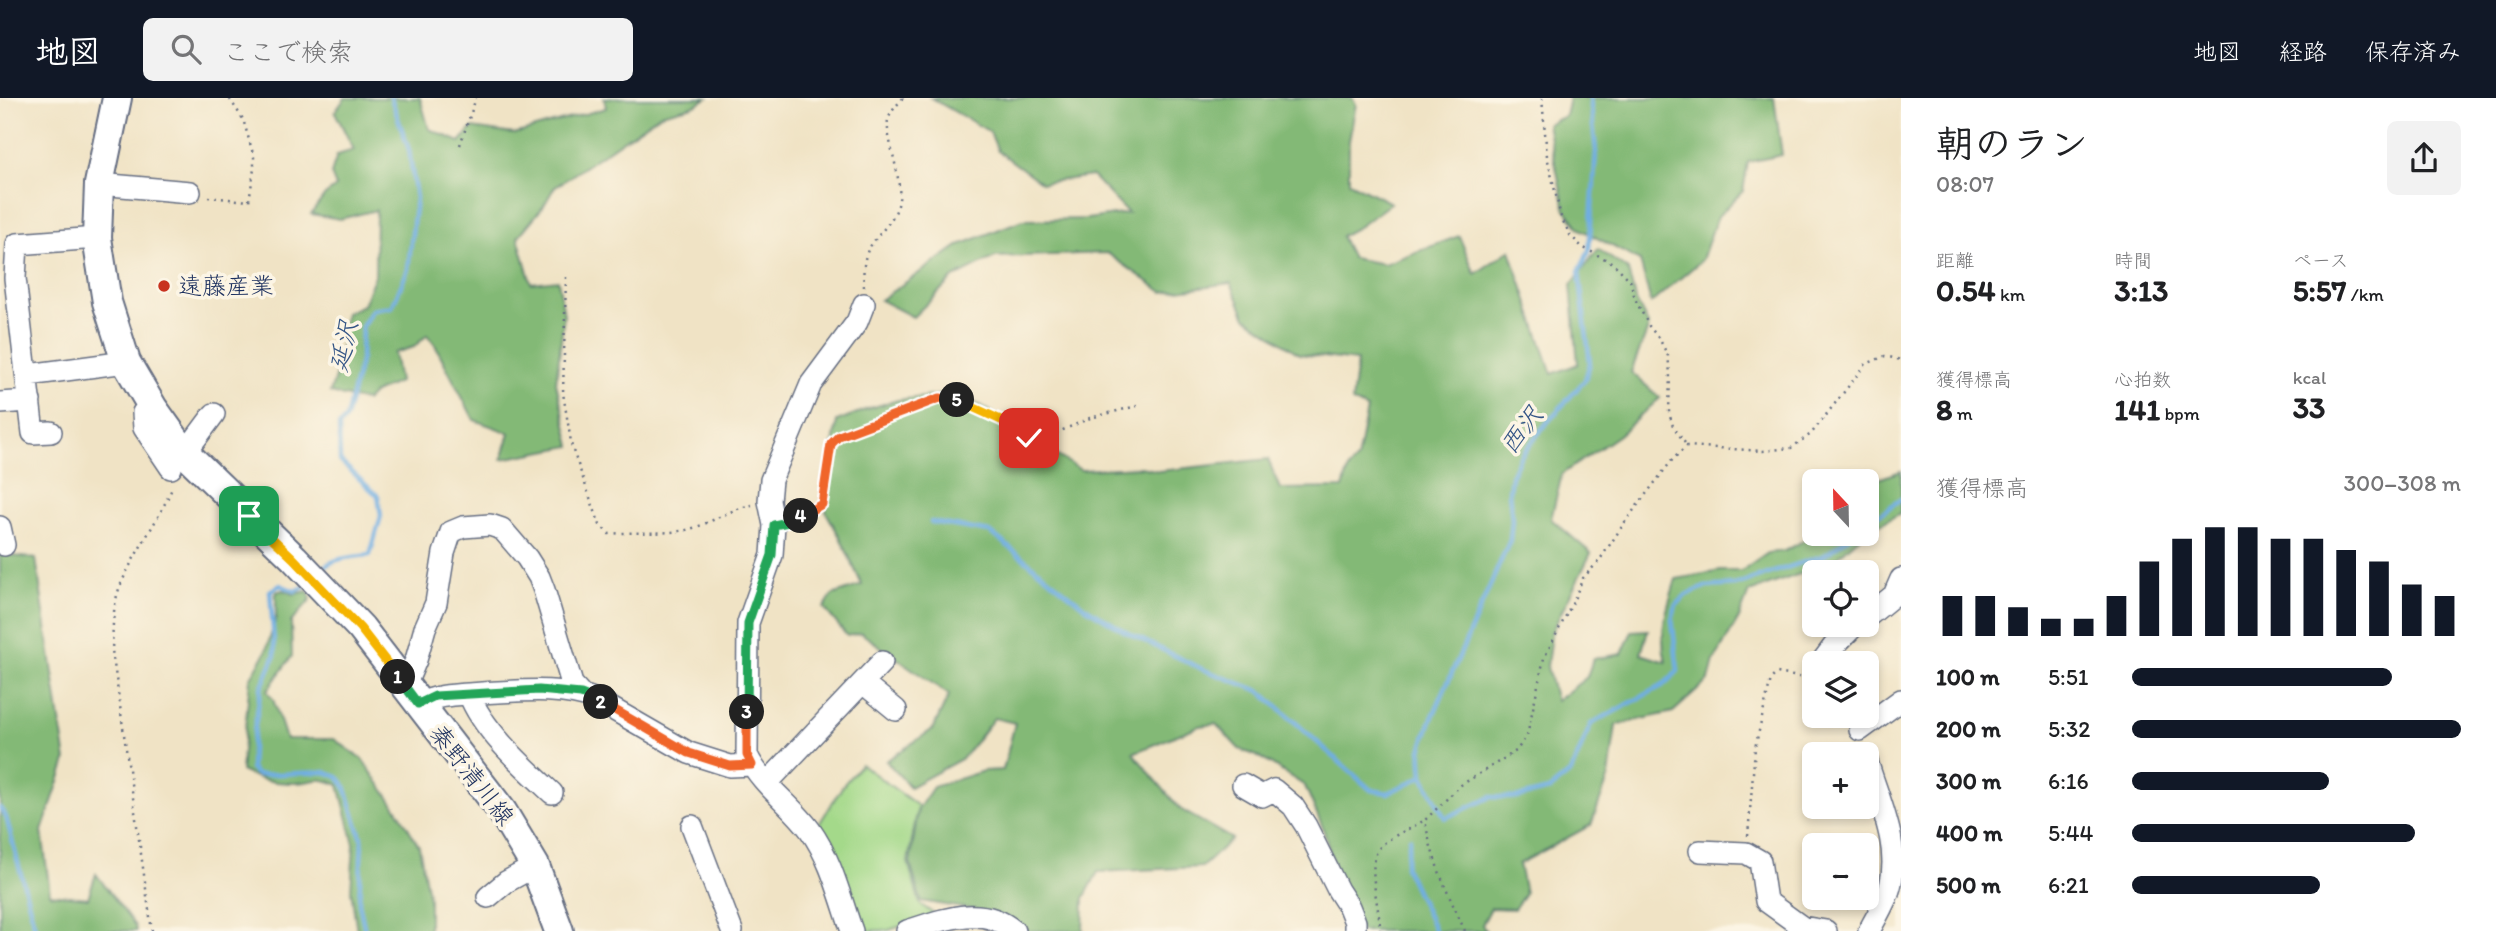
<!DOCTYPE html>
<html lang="ja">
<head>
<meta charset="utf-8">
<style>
	:root { --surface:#fff; --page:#f2f2f2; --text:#202124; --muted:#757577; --accent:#111827 }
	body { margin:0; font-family:Itim,"Klee One",sans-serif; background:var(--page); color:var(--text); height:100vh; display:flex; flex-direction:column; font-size:26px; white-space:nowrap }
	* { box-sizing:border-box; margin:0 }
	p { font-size:23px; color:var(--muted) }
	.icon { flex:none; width:38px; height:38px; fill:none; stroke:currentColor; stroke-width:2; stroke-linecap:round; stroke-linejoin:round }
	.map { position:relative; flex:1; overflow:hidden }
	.sheet { display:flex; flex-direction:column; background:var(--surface); width:595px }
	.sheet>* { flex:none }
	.needle { width:46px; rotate:338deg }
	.controls { position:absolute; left:1802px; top:371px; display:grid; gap:14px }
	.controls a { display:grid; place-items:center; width:77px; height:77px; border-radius:10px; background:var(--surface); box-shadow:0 4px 10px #0003; font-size:35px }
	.pin { position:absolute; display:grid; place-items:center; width:60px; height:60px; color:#fff; margin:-30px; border-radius:14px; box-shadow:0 4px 10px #0006 }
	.km { position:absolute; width:35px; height:35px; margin:-18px; border-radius:50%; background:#222; color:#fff; font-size:19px; line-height:35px; text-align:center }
	.round { display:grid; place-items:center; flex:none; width:74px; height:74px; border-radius:10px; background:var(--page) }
	.head { display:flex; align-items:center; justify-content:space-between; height:119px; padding:0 35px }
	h1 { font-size:38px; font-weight:800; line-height:52px }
	.metrics { display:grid; grid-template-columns:repeat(3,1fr); gap:10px; height:119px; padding:7px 35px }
	.metrics div { display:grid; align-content:center }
	.metrics b { font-size:30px; font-weight:800 }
	.metrics small { font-size:19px; font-weight:400 }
	.metrics p { font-size:19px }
	.chart { height:196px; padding:14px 35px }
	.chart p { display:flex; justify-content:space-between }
	.chart svg { width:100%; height:126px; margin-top:7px; stroke:var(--accent); stroke-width:6 }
	ul { padding:0 35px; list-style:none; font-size:23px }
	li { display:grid; grid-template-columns:112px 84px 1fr; align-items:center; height:52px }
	li i { height:18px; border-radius:9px; background:var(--accent) }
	header { display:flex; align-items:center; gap:42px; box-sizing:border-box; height:98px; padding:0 35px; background:var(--accent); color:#fff }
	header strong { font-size:33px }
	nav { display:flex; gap:38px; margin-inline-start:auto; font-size:24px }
	.search { width:490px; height:63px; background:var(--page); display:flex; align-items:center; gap:18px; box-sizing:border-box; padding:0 24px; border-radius:10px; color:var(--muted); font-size:26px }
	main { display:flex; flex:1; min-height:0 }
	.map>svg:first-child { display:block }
	.green { fill:#a4d98a; stroke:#608474; stroke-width:2 }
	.forest { fill:#83b976; stroke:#4f746a; stroke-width:2 }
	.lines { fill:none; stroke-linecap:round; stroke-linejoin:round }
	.stream { stroke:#6faee2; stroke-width:4.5 }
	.minor-casing { stroke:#666e82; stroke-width:24 }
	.major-casing { stroke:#666e82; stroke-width:32 }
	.path { stroke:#666e82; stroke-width:2.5; stroke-dasharray:2 5; stroke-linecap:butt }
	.minor { stroke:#fff; stroke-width:21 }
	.major { stroke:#fff; stroke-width:28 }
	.split-1-casing { stroke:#fff; stroke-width:14 }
	.split-2-casing { stroke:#fff; stroke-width:14 }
	.split-3-casing { stroke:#fff; stroke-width:14 }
	.split-4-casing { stroke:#fff; stroke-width:14 }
	.split-5-casing { stroke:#fff; stroke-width:14 }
	.split-6-casing { stroke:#fff; stroke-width:14 }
	.split-1 { stroke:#f5b400; stroke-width:9 }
	.split-2 { stroke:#22a559; stroke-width:9 }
	.split-3 { stroke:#f0652b; stroke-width:9 }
	.split-4 { stroke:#22a559; stroke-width:9 }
	.split-5 { stroke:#f0652b; stroke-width:9 }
	.split-6 { stroke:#f5b400; stroke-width:9 }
	.poi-dot { fill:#c8321e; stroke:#fcf5e5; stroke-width:2.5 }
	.labels { text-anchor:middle; stroke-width:7; stroke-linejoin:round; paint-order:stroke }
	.poi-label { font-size:24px; fill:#1b2f5e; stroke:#fcf5e5; text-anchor:start }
	.street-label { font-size:24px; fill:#1b2f5e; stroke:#fcf5e5 }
	.water-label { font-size:26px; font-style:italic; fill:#345586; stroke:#fcf5e5 }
</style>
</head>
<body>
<header>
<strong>地図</strong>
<div class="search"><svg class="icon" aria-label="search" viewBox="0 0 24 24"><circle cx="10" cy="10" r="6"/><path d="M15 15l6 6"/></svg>ここで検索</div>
<nav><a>地図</a><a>経路</a><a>保存済み</a></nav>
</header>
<main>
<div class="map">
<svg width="1901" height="833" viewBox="0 0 1901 833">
	<rect width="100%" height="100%" fill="#fcf5e5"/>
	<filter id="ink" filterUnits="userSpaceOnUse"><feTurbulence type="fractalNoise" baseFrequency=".0143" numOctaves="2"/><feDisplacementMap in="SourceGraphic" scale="14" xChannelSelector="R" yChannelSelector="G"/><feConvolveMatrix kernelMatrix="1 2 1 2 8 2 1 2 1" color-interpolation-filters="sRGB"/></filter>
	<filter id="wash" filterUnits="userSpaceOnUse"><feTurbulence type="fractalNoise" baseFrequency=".00686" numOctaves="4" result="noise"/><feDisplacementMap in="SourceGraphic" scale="28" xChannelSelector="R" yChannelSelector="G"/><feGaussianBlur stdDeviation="1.57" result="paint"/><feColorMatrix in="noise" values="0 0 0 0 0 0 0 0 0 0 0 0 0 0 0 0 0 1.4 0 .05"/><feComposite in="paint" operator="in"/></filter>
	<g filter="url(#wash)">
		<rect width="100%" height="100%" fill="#f0e3c5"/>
		<path class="green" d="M861 666 918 708 908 764 920 806 935 817 889 832 859 833 816 731 844 686Z"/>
		<path class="forest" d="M345 0H420L429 31 460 44 472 30 514 36 606 10 604 0H707L693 8 661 16 554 90 543 109 518 139 531 185 558 182 564 217 556 285 571 348 502 361 510 335 474 322 435 247 427 237 414 249 394 255 399 284 374 295 366 303 330 295 341 260 342 231 346 215 363 207 375 177 376 112 340 121 311 116 325 97 336 89 331 76 337 57 354 52 335 14Z
			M931 0H1352L1356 6 1349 43V84L1391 105 1360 128 1341 138 1352 160 1384 166 1459 138 1475 176 1510 152 1552 276 1578 266 1571 187 1598 151 1628 172 1635 201 1649 228 1631 274 1660 300 1619 337 1562 376 1551 421 1591 455 1551 535 1547 569 1556 603 1587 579 1593 561 1622 556 1632 533 1648 532 1641 556 1666 564C1658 532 1667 512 1676 481L1720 473H1742L1768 455 1785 453 1815 436H1863L1831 465 1749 494 1739 520 1714 563 1709 582 1673 614 1616 627 1609 678 1591 727 1519 766 1525 795 1514 811 1491 810 1482 827 1486 833H1361L1337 779 1323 730 1305 688 1261 660 1239 651 1216 626 1199 628 1133 655 1180 711 1232 741 1202 769 1098 774 1084 800 1083 833H1021L970 811 921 803 910 765 918 711 933 689 983 673 1003 672 1015 625 994 620 963 660 910 689 886 663 933 631 949 597 861 535 847 538 824 510 832 497 862 487 840 439 826 414V387L837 323 870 310 898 302 957 295 992 314 1021 336 1081 372 1141 369 1159 373 1268 361 1280 391 1343 390 1349 370 1357 362 1367 311 1352 304 1357 263 1299 256 1246 219 1231 185 1163 194 1107 155 995 159 953 180 913 219 880 202 960 147 1022 122 1087 121 1128 115 1092 78 1042 85 998 53 990 34Z
			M1569 0H1774L1782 57 1748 64 1743 93 1717 119 1702 162 1651 205 1640 163 1580 131 1565 111 1547 26 1565 18Z
			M1901 373V415L1867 433V385Z
			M0 456 36 461 66 663 42 733 50 796 88 800 96 776 135 828 136 833H0Z
			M283 492 294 496 308 493 311 501 291 524 292 558 267 593 273 601 286 641H334L362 661 397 711 419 748 429 801V833H357L351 793 354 746 339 687C317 678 318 683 296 685 275 686 259 682 241 673L250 581 265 556 276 520V494Z"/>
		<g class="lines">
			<path class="stream" d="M1590 0 1596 53 1589 153 1579 174 1590 265 1585 282 1546 326 1520 359 1511 378 1509 394 1512 422 1510 442 1430 625 1421 652 1423 678 1445 720 1491 699 1516 700 1549 692 1571 674 1591 626 1662 588 1678 573 1672 521 1676 507 1686 497 1705 489 1735 487 1825 457 1853 436
				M931 424 990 434 1085 509 1126 534 1202 571 1260 593 1371 692 1388 695 1423 678
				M1867 425 1901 401
				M323 470C335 459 354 459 370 457L381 418 378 398 340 363 339 328 346 320 361 261 362 229 372 212 392 209 408 171 416 100 409 52 391 0
				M304 489 295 493 280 487 270 493 275 557 261 590 252 646 251 671 257 677 325 674 338 679 345 688 362 742 359 805 365 833
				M0 710 6 719 36 833
				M1410 740 1405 769 1435 833"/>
		</g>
	</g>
	<g filter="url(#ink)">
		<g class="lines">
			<defs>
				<path id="minor" d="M99 86 190 94
					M28 277 126 264
					M0 305 30 303
					M153 310 143 315 144 330 171 370
					M51 334 33 335 15 180 17 146 97 140
					M185 355 214 316
					M0 429 4 447
					M1867 519 1894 497 1901 481
					M1821 565 1833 549 1855 527
					M863 585 896 612
					M405 588 416 562 425 530 436 505 444 455 451 434 463 429 490 427 502 431 527 460 539 479 544 492 572 586 581 596
					M469 596C483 633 524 669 552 695
					M418 606C439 596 459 597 482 595 521 593 560 588 597 602L689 655 730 668 752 667
					M1860 632 1901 602
					M1867 663C1879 704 1901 746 1890 789 1886 804 1876 819 1869 833
					M767 685 882 564
					M1243 687 1262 698 1274 692 1293 708 1306 728 1338 792 1349 809 1355 824V833
					M692 728 732 833
					M1700 753 1746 755 1760 763 1766 803 1802 829 1826 833
					M488 799 506 784 535 768
					M852 833C840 799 831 761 810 732 791 706 761 687 747 657L748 525 772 457 774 427 769 403 771 382 811 286 857 224 864 206
					M907 833C942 822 982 805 1014 833"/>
				<path id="major" d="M117 0 99 86 97 140 107 204 126 264 153 310 185 355 294 460 361 530 502 713 535 768 559 833"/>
			</defs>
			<use href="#minor" class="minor-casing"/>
			<use href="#major" class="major-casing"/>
			<path class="path" d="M1542 0 1547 58 1561 119 1570 137 1582 149 1613 165 1630 182 1635 201 1649 228 1660 242 1668 258 1670 275 1669 315 1673 328 1687 348
				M460 47 476 0
				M208 99 249 103 254 71V59L243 21 229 0
				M566 179 563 295 572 350 600 427 609 436C635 433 660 437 686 432 709 427 729 411 752 407
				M864 189C863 177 863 163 868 152 877 136 897 121 899 102 902 78 885 37 888 22 891 13 897 7 903 0
				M791 423 822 406 832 346 839 338 940 300C973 302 1002 322 1029 340L1038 343 1090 320 1137 308
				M1748 738 1755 650 1771 581 1777 575 1815 582
				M152 833 112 552C113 530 112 507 121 486 136 452 159 422 173 388
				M1380 833C1381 812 1364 765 1381 748 1391 738 1410 731 1423 723
				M1465 833C1448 796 1432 763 1425 722L1461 687 1516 653 1527 638 1544 560 1572 506 1583 480 1599 463 1627 421 1673 361 1687 348 1763 353 1791 350 1811 336 1866 266 1885 258 1901 262"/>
			<use href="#minor" class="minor"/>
			<use href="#major" class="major"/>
		</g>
	</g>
	<g class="lines" filter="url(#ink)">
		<defs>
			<path id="split-1" d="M249 418 293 460 360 530 398 579"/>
			<path id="split-2" d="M398 579 418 606 435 598 539 592 581 596 601 604"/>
			<path id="split-3" d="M601 604 689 655 730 668 752 667 747 657V614"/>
			<path id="split-4" d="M747 614 748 525 772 457 774 427 788 424 801 418"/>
			<path id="split-5" d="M801 418 822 406 831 346 839 338 940 300 957 302"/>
			<path id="split-6" d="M957 302 1003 323 1029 340"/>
		</defs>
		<use href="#split-1" class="split-1-casing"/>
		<use href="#split-2" class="split-2-casing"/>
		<use href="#split-3" class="split-3-casing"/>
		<use href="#split-4" class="split-4-casing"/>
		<use href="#split-5" class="split-5-casing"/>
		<use href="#split-6" class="split-6-casing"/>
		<use href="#split-1" class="split-1"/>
		<use href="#split-2" class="split-2"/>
		<use href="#split-3" class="split-3"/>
		<use href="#split-4" class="split-4"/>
		<use href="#split-5" class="split-5"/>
		<use href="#split-6" class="split-6"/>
	</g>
	<circle class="poi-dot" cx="164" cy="188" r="7"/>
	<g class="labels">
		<g class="poi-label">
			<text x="178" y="196">遠藤産業</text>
		</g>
		<g class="street-label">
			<text transform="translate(472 677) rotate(52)" y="8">秦野清川線</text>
		</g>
		<g class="water-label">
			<text transform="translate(343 248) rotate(-77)" y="9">延沢</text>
			<text transform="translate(1521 332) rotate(-53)" y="9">西沢</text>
		</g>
	</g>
</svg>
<div class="controls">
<a><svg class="needle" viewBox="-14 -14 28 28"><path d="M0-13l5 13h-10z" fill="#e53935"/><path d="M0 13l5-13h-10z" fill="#757577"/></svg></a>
<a><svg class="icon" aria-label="locate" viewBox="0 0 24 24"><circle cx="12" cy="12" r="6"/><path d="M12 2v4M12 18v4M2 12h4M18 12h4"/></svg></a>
<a><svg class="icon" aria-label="layers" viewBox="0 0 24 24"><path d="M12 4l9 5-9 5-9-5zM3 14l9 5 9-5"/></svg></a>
<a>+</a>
<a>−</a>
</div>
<div class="pin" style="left:249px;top:418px;background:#1e9e55"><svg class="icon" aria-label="arrive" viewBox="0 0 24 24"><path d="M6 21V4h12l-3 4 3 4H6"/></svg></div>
<div class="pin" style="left:1029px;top:340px;background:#d93025"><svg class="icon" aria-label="check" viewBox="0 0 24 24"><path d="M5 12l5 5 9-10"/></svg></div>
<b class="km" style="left:398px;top:579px">1</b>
<b class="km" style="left:601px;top:604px">2</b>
<b class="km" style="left:747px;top:614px">3</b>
<b class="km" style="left:801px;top:418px">4</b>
<b class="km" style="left:957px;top:302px">5</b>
</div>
<section class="sheet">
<div class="head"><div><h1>朝のラン</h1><p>08:07</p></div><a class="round"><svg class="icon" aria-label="share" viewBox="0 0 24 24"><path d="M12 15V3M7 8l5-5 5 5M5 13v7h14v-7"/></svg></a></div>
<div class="metrics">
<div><p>距離</p><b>0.54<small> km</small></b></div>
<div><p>時間</p><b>3:13</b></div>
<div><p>ペース</p><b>5:57<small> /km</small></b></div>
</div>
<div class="metrics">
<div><p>獲得標高</p><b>8<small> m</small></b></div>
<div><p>心拍数</p><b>141<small> bpm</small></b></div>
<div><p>kcal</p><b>33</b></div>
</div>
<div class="chart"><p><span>獲得標高</span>300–308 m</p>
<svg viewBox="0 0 160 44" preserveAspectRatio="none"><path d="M5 44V30M15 44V30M25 44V34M35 44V38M45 44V38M55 44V30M65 44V18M75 44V10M85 44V6M95 44V6M105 44V10M115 44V10M125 44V14M135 44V18M145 44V26M155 44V30"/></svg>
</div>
<ul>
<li><b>100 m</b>5:51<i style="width:79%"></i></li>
<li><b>200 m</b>5:32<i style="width:100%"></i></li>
<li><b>300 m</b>6:16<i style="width:60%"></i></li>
<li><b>400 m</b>5:44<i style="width:86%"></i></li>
<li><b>500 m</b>6:21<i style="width:57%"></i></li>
</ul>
</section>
</main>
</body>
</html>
